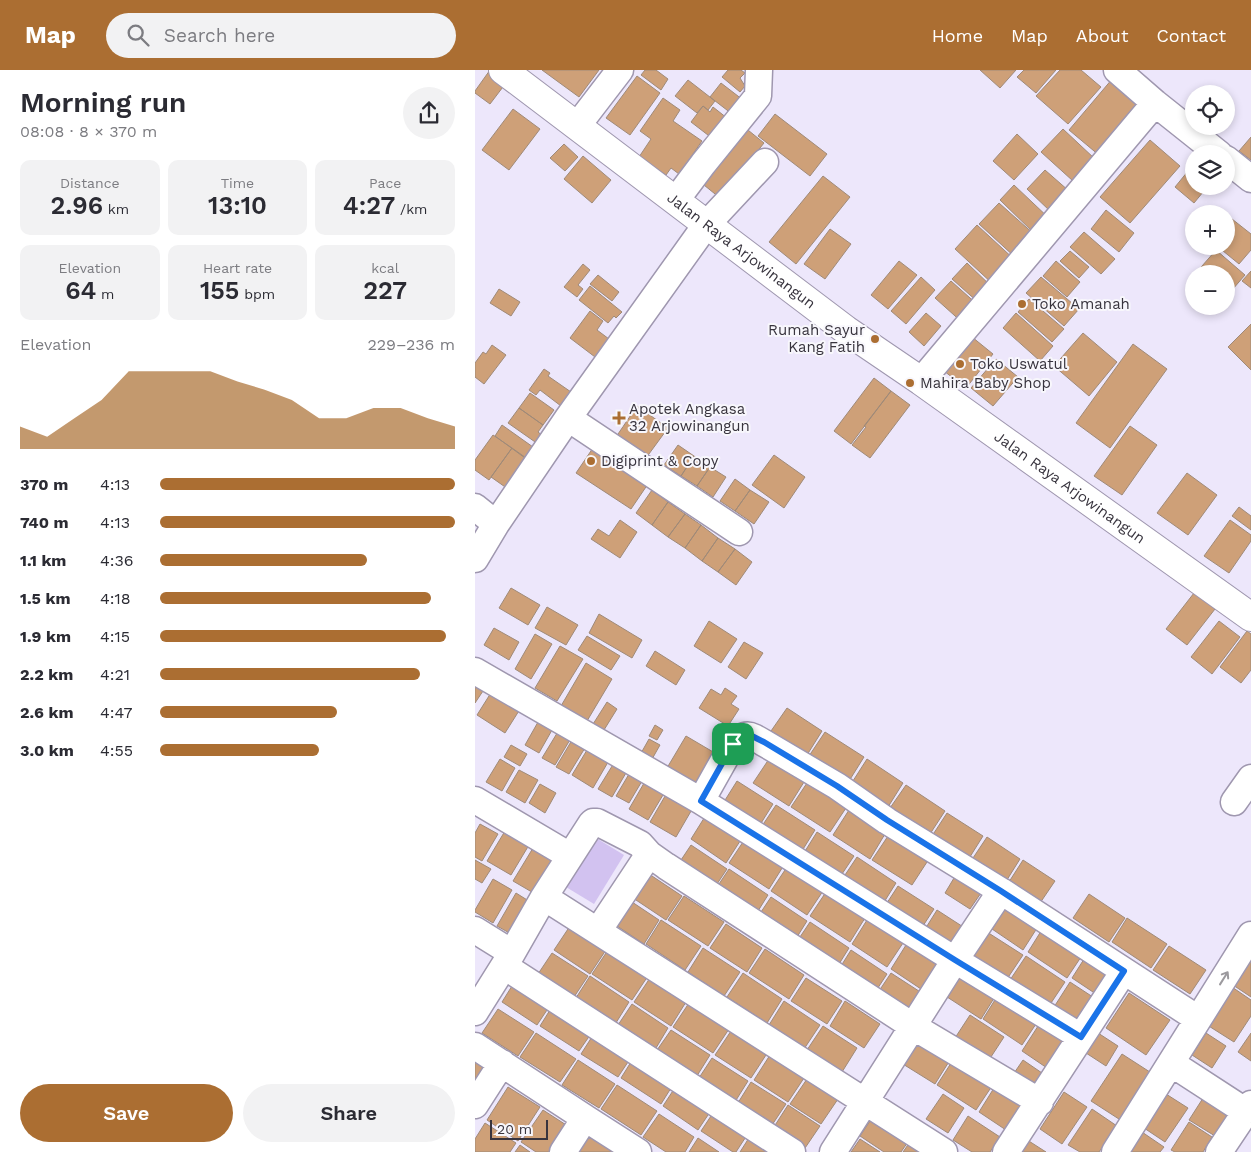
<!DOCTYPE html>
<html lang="en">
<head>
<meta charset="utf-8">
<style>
	:root { --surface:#fff; --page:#f2f2f3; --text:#2b2b33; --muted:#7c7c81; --accent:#ab6e32 }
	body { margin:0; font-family:"Work Sans",sans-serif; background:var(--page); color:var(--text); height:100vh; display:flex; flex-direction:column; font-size:19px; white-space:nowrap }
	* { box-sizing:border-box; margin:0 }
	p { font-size:16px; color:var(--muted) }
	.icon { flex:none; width:28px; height:28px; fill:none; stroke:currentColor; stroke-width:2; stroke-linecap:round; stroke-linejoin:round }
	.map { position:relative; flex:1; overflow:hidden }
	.panel { display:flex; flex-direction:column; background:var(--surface); width:475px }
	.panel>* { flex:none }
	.buttons { position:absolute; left:710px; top:15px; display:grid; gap:10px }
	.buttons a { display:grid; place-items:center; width:50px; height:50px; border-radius:50%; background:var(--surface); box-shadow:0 2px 8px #0003; font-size:25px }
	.scale { position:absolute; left:15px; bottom:12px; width:58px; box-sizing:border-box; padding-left:5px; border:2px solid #38343e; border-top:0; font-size:14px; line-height:18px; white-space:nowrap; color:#38343e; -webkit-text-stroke:4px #f8f7fc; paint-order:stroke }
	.pin { position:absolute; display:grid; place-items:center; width:42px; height:42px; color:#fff; margin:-21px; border-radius:10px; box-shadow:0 2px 8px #0006 }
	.round { display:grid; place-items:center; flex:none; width:52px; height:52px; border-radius:26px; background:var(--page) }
	.overview { display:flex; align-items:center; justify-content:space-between; height:85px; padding:0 20px }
	h1 { font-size:28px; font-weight:600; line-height:38px }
	.figures { display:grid; grid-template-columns:repeat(3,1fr); gap:8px; height:85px; padding:5px 20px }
	.figures div { display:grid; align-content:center; border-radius:10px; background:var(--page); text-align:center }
	.figures b { font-size:25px; font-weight:600 }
	.figures small { font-size:14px; font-weight:400 }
	.figures p { font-size:14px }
	.chart { height:140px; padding:10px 20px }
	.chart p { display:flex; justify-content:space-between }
	.chart svg { width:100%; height:90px; margin-top:5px; fill:var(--accent); opacity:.7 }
	.action { display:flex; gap:10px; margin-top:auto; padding:10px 20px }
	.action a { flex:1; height:58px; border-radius:30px; background:var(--accent); color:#fff; font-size:20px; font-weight:600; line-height:58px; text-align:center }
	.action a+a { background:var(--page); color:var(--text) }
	ul { padding:0 20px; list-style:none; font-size:16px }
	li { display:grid; grid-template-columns:80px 60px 1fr; align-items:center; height:38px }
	li i { height:12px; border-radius:6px; background:var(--accent) }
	header { display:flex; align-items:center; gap:30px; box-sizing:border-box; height:70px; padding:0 25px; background:var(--accent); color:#fff }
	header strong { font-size:24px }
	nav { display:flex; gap:28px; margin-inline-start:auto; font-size:18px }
	.search { width:350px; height:45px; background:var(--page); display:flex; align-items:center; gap:12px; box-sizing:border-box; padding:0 18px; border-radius:28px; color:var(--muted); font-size:19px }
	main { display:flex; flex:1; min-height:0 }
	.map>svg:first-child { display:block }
	.green { fill:#d2c2f0 }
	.building { fill:#cea078; stroke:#9f8a79 }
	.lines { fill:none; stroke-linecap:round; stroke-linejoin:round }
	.minor-casing { stroke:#9f97af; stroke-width:29 }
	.major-casing { stroke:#9f97af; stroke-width:30 }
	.minor { stroke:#fff; stroke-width:26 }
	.major { stroke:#fff; stroke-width:28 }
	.oneway { stroke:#9c9a9e }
	.route-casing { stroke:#fff; stroke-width:10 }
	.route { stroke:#1a73e8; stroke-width:6 }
	.poi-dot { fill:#ab6e32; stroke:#f8f7fc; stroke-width:2 }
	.labels { text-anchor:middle; stroke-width:4; stroke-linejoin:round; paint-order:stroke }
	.street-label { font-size:15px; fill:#38343e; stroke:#f8f7fc }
	.poi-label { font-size:15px; fill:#38343e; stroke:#f8f7fc; text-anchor:start }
</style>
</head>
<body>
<header>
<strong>Map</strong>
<div class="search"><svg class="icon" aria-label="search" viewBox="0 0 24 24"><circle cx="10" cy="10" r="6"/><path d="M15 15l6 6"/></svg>Search here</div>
<nav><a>Home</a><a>Map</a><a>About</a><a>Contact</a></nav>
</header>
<main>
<section class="panel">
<div class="overview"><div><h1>Morning run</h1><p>08:08 · 8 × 370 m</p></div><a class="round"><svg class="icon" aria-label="share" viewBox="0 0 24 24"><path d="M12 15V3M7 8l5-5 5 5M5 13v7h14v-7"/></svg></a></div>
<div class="figures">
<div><p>Distance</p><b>2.96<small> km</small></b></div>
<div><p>Time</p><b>13:10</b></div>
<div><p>Pace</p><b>4:27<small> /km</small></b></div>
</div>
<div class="figures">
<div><p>Elevation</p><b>64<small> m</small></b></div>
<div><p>Heart rate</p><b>155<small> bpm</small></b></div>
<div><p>kcal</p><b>227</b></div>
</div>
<div class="chart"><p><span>Elevation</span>229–236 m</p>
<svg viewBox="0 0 160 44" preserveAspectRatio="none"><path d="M0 44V33L10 38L20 29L30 20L40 6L50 6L60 6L70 6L80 11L90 15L100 20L110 29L120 29L130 24L140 24L150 29L160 33V44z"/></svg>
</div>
<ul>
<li><b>370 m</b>4:13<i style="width:100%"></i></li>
<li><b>740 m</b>4:13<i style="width:100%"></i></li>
<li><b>1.1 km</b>4:36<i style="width:70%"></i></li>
<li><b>1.5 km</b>4:18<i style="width:92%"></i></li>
<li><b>1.9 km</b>4:15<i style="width:97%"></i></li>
<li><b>2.2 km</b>4:21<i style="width:88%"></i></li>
<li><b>2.6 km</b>4:47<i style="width:60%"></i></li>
<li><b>3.0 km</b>4:55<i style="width:54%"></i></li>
</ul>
<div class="action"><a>Save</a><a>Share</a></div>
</section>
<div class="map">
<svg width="776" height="1082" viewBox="0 0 776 1082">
	<rect width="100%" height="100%" fill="#ede7fb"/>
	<path class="green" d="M121 768 149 785 119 834 91 817Z"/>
	<path class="building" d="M15 0 34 9 15 34 0 23V21Z
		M67 0H124L104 27Z
		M170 0H181L193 9 186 20 166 5Z
		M253 0H266L270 3 265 8 270 16 265 22 247 7Z
		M505 0H541L525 18Z
		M549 0H581L561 23 542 7Z
		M585 0H606L626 17 593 54 561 26Z
		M162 6 185 23 155 65 131 48Z
		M638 8 669 33 625 86 594 60Z
		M213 10 240 31 233 40 228 36 222 43 200 26Z
		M246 13 272 33 261 47 235 27Z
		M188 28 205 40 198 51 227 71 204 104 196 98 191 105 164 87 176 69 165 61Z
		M228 36 235 42 238 37 257 52 242 72 216 52Z
		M38 39 65 59 34 100 7 80Z
		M300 44 352 84 335 106 283 66Z
		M268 56 289 73 245 128 224 111Z
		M588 59 620 89 598 111 566 82Z
		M542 64 563 84 539 110 518 91Z
		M776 67V90L764 81Z
		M675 70 705 96 655 153 625 127Z
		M89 74 103 87 90 101 75 88Z
		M108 86 136 110 117 133 89 109Z
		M718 95H719V116H733L719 133 700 117Z
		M570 100 594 121 576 142 552 119Z
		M348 106 375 127 321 194 294 172Z
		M539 115 577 151 562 166 525 130Z
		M524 133 561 166 541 188 504 154Z
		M631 140 659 163 644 182 616 159Z
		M757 149 776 164V180L764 194 742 176H751V156Z
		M502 155 541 191 519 215 480 179Z
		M355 159 376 174 350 209 329 194Z
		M609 162 640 189 626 204 595 177Z
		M741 180 770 205 751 227V204H720Z
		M595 181 614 197 604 208 585 191Z
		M424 191 442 205 413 239 396 225Z
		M581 191 605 212 592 227 568 206Z
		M492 193 518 218 504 233 477 209Z
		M108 194 115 200 103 215 108 219 102 227 89 217Z
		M776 201V218L767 211Z
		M123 205 144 222 137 231 115 214Z
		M446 207 460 220 431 254 416 241Z
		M566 207 604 239 589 256 551 223Z
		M476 211 504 236 489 254 460 228Z
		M115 216 147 242 141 248 139 246 133 253 104 230Z
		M24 219 45 232 36 246 15 233Z
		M554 229 589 259 577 272 543 242Z
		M115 241 128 251 122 260 138 272 124 290 95 268Z
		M451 243 466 256 449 276 434 262Z
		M541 243 578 276 565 291 528 258Z
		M776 254V300L753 277Z
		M608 263 642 292 614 326 579 296Z
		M497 267 518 284 491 318 469 301Z
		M658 274 692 299 635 378 601 353Z
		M17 275 31 285 9 314 0 307V293L8 282 11 284Z
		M521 289 543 307 518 336 496 318Z
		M69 299 75 303 73 306 96 322 86 336 65 320 61 325 54 320Z
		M399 308 416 321 376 374 359 361Z
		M416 321 435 335 395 388 377 375 391 357 389 356Z
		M55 323 79 340 68 355 44 338Z
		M162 336 193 358 171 388 141 367Z
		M44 338 68 355 63 362 68 366 63 374 33 353Z
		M27 355 58 377 50 388 20 366Z
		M655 356 682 375 647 425 619 406Z
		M18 365 37 378 14 410 0 400V390Z
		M120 375 175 411 156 439 101 403Z
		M203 375 219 386 206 406 189 395Z
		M37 378 54 390 33 419 16 407Z
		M299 385 330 407 309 438 277 415Z
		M219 386 235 397 222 416 206 406Z
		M235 397 251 407 238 427 222 416Z
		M712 403 742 425 713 465 682 443Z
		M260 409 275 420 260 441 245 431Z
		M177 420 193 432 177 455 161 443Z
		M275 420 294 432 279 454 260 441Z
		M193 432 210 444 193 467 177 455Z
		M764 437 776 446V460L757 446Z
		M210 444 226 455 210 478 193 467Z
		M145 450 162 462 145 488 116 469 123 459 134 466Z
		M755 450 776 465V471L754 503 729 486Z
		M226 455 243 468 227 491 210 478Z
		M243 468 260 479 243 502 227 491Z
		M260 479 277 492 261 515 243 502Z
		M36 518 65 535 53 555 24 538Z
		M719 523 740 539 712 575 691 559Z
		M72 537 103 555 91 575 60 558Z
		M124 544 167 570 157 588 114 563Z
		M234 551 262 569 246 593 219 576Z
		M744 551 765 567 737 604 716 587Z
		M19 558 44 572 34 590 9 575Z
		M772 561 776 564V600L766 613 745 597Z
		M60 564 77 574 56 609 40 599Z
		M112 566 145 586 136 600 103 580Z
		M269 572 288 583 271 609 253 597Z
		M85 576 108 589 82 631 60 618Z
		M180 581 210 600 201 615 171 596Z
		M111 593 137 609 112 651 86 636Z
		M0 608 12 615 0 633Z
		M19 618 47 636 30 663 2 645Z
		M250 618 262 626 256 634 264 639 253 656 224 638 236 619 246 625Z
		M132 632 142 639 124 668 113 662Z
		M312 638 347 661 332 685 296 661Z
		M67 645 81 653 64 683 50 675Z
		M87 655 99 663 80 695 67 688Z
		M180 655 188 660 182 670 174 666Z
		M350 662 389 687 374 711 334 686Z
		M100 665 113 673 94 704 81 697Z
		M211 666 245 686 224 723 189 703Z
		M174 669 185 675 172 698 161 692Z
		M36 675 52 684 45 696 29 687Z
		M115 675 136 687 118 718 97 705Z
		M142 688 155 696 137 727 123 719Z
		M25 689 40 698 27 721 11 712Z
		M294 689 329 712 314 736 278 713Z
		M392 689 428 713 413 737 376 714Z
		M157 699 170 706 154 733 141 726Z
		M44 700 63 710 50 733 31 722Z
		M172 708 191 720 173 750 154 739Z
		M262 711 298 734 283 758 247 735Z
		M332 713 371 738 355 762 316 737Z
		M65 714 81 723 70 743 54 733Z
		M431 715 470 741 455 764 415 738Z
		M193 721 219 736 201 767 175 752Z
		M301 735 340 760 325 784 285 759Z
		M374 740 410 764 395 789 358 765Z
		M472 743 508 766 493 790 457 766Z
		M231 745 267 768 251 793 216 769Z
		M5 754 23 764 7 791 0 787V763Z
		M30 761 54 775 36 805 12 791Z
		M342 762 379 786 363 810 327 786Z
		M413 766 452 792 437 815 397 790Z
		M512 767 545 789 530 813 496 791Z
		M270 769 309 795 294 819 254 793Z
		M216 775 252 799 236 823 200 799Z
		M58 778 82 792 62 825 38 811Z
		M382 787 421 813 406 837 366 811Z
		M0 790 16 799 7 813 0 809Z
		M548 790 580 811 563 836 532 815Z
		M312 797 348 821 332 845 296 821Z
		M254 799 293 825 278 849 238 823Z
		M171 802 207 826 191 850 155 826Z
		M482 803 508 820 495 839 470 823Z
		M18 809 37 820 18 853 0 842V840Z
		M423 816 459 839 444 862 408 839Z
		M351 822 390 848 375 872 335 846Z
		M41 823 57 833 38 865 22 856Z
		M614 824 650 848 634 872 598 848Z
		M148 826 184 850 169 874 133 850Z
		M209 826 249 852 233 876 193 850Z
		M296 827 332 851 317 875 280 851Z
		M533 834 564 855 548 880 517 859Z
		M462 840 496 862 481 886 447 864Z
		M652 848 692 874 676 898 637 872Z
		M186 850 226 876 210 900 171 874Z
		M392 850 428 873 412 897 377 874Z
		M335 852 374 878 359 902 319 876Z
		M251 854 287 878 272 902 235 878Z
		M95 856 131 880 115 904 79 880Z
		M568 858 608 884 592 908 553 882Z
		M512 862 548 885 532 909 497 886Z
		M431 875 465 897 449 921 416 899Z
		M694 876 731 900 715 924 678 900Z
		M228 878 265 902 249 926 213 902Z
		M290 879 329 905 314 929 274 903Z
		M133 880 173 906 157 930 117 904Z
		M376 880 412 904 397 927 361 904Z
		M776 881V927L755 913Z
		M77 883 113 906 97 930 61 907Z
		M551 886 590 912 574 936 535 910Z
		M611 886 636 902 621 924 597 908Z
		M485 901 521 925 506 949 469 925Z
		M268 903 307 929 292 953 252 927Z
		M416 903 450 925 434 949 400 927Z
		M115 906 154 932 139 956 99 931Z
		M42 908 78 931 62 955 27 932Z
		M175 908 211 932 196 956 159 932Z
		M331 908 367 931 352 954 316 931Z
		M595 912 624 931 608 956 579 937Z
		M754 915 776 930V946L759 972 729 953Z
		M654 923 695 950 671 985 631 958Z
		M523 925 563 951 547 975 508 949Z
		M309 931 345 955 329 979 294 955Z
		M370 931 405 954 389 978 355 956Z
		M80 932 120 958 104 981 65 956Z
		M214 933 254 959 238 983 198 957Z
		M157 934 193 958 178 983 141 958Z
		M23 939 59 962 43 986 7 963Z
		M495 945 529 967 512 993 478 971Z
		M565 953 594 972 575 1000 547 981Z
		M348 956 382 978 367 1002 332 980Z
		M122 959 159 983 143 1007 106 984Z
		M196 960 235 985 220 1009 180 983Z
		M256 961 291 985 276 1008 240 985Z
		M61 963 101 989 85 1012 45 987Z
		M623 963 643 976 631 996 611 983Z
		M731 963 751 976 737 998 717 985Z
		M776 963V991L763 982Z
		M439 967 475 990 460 1014 423 991Z
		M161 984 201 1010 186 1034 146 1008Z
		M647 984 678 1004 647 1051 616 1031Z
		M295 985 329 1008 313 1032 279 1010Z
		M0 988 14 997 0 1017Z
		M237 988 273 1011 258 1035 222 1011Z
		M103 990 140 1014 124 1038 87 1015Z
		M478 990 517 1016 501 1040 462 1015Z
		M548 990 567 1003 555 1022 535 1009Z
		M332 1009 363 1029 346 1054 315 1034Z
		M276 1012 311 1034 295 1058 261 1036Z
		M203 1013 239 1036 223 1060 188 1036Z
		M142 1015 182 1041 166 1065 126 1039Z
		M33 1017 65 1037 43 1071 12 1050Z
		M519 1018 556 1042 540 1066 504 1042Z
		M589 1022 612 1037 587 1074 565 1059Z
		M468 1024 489 1038 473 1063 451 1049Z
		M691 1024 713 1038 690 1072 669 1058Z
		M730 1025 756 1042 740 1066 714 1050Z
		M313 1035 345 1056 328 1081 297 1060Z
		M242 1037 276 1059 261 1082H258L226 1061Z
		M617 1039 642 1056 624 1082H605L593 1075Z
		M68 1040 99 1060 84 1082H61L46 1072Z
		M401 1042 437 1066 426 1082H409L385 1066Z
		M184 1044 219 1067 210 1082H191L168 1067Z
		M493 1046 525 1067 515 1082H497L478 1070Z
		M714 1052 737 1067 728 1082H700L696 1080Z
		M10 1053 41 1073 35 1082H0V1069Z
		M109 1060 143 1082H95Z
		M279 1060 310 1082H265Z
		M664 1060 689 1077 685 1082H649Z
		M439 1066 463 1082H428Z
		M546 1066 571 1082H535Z
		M223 1068 244 1082H214Z
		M385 1069 405 1082H376Z
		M45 1075 55 1082H40Z"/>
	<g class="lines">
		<defs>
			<path id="minor" d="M642 0 680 33 744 84
				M102 56 145 0
				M751 89 776 109
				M201 130 228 94 283 26 284 0
				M446 311 680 33
				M93 348 264 462
				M0 437 21 454
				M0 489 21 454 93 348 231 155 290 92
				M0 601 226 731
				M0 730 95 786
				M759 732 776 708
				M69 827 469 1082
				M0 860 37 883
				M123 861 174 784
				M29 896 317 1082
				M0 942 37 883 69 827 116 754 118 752H122L165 774 174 784 191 796 439 957 565 1032
				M606 967 480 890 226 731 258 674C271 662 274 664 289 673L362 716 412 751 526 821 723 949
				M0 976 110 1048 88 1082
				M696 993 770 1041
				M0 1035 27 993
				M110 1048 163 1082
				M358 1082 480 890 526 821
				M531 1082 649 901
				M640 1082 776 865
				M744 1082 776 1034"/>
			<g id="major">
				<path id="s1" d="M28 0 371 260 446 311 776 547"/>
			</g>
		</defs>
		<use href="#minor" class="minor-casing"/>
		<use href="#major" class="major-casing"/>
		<use href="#minor" class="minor"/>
		<use href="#major" class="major"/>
	</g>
	<defs><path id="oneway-shaft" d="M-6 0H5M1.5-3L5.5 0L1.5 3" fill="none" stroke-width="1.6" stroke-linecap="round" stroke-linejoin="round" transform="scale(1.25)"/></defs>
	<use class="oneway" href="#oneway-shaft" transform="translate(749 908) rotate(-58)"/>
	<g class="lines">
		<defs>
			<path id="route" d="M270 665 277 666 289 672 362 716 412 750 526 821 649 901 606 967 480 890 226 731 258 674 265 668Z"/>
		</defs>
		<use href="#route" class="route-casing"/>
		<use href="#route" class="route"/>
	</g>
	<g class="poi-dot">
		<circle cx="547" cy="234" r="5"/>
		<circle cx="400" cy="269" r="5"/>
		<circle cx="485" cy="294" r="5"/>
		<circle cx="435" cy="313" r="5"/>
		<path d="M141.5 340.5h5v5h5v5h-5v5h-5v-5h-5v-5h5z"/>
		<circle cx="116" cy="391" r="5"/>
	</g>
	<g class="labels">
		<g class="street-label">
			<text dy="5" stroke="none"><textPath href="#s1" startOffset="299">Jalan Raya Arjowinangun</textPath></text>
			<text dy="5" stroke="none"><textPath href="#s1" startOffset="704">Jalan Raya Arjowinangun</textPath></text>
		</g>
		<g class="poi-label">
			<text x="557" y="239">Toko Amanah</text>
			<text x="390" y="265" text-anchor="end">Rumah Sayur<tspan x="390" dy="17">Kang Fatih</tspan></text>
			<text x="495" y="299">Toko Uswatul</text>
			<text x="445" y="318">Mahira Baby Shop</text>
			<text x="154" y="344">Apotek Angkasa<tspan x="154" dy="17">32 Arjowinangun</tspan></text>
			<text x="126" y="396">Digiprint &amp; Copy</text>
		</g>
	</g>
</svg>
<div class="buttons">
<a><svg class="icon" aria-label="locate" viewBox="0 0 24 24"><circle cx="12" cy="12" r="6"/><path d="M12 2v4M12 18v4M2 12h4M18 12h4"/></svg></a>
<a><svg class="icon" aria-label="layers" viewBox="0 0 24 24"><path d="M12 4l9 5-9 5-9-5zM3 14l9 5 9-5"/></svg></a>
<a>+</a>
<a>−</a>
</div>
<div class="scale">20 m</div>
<div class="pin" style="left:258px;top:674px;background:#1e9e55"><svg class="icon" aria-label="arrive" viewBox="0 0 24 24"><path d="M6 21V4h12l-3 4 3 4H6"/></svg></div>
</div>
</main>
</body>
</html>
